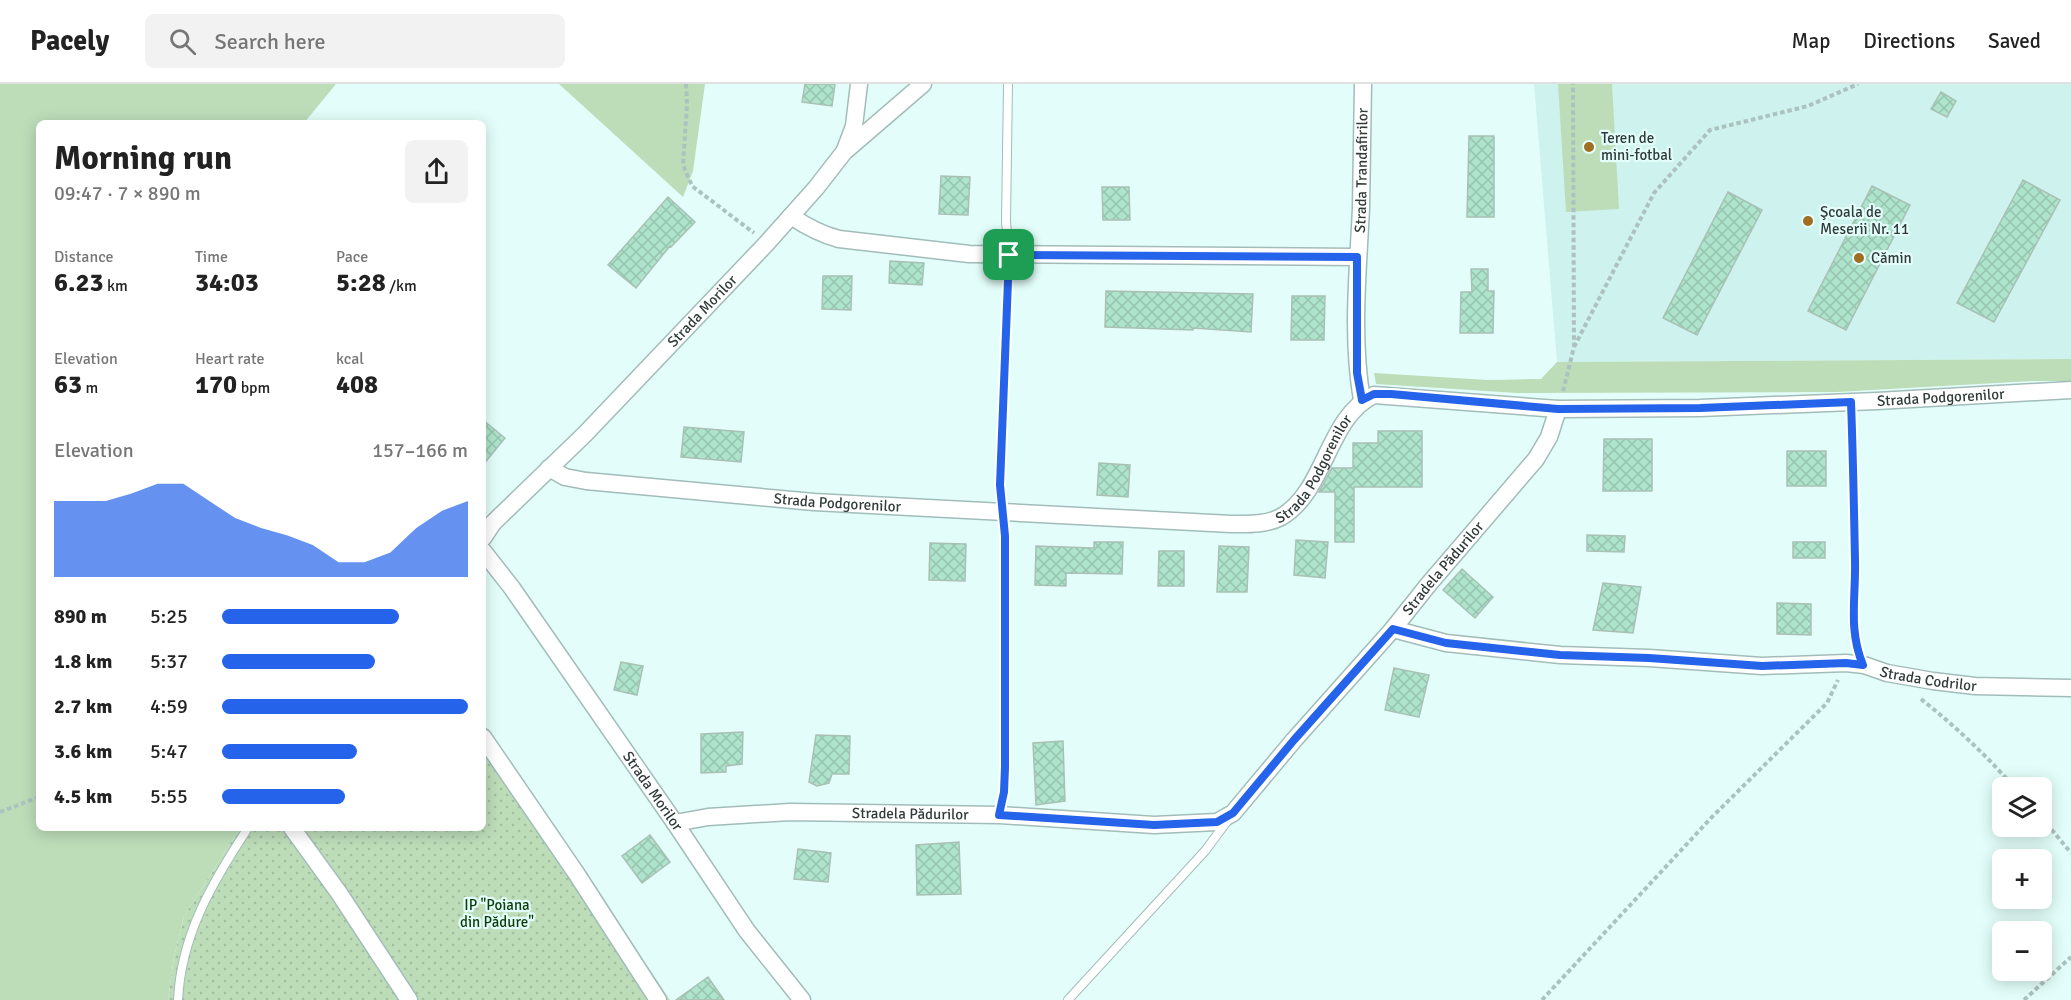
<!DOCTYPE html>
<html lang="en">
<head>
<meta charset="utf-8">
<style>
	:root { --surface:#fff; --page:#f2f2f2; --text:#222; --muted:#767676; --line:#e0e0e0; --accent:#2563eb }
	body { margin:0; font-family:Signika,sans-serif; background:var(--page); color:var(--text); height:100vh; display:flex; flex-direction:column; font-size:22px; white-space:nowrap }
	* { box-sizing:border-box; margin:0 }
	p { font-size:20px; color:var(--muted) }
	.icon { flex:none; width:33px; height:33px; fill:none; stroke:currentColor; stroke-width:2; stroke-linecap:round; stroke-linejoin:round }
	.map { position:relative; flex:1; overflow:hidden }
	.side { position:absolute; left:36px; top:36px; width:450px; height:711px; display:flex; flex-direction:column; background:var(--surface); border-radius:9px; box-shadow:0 3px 15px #0003 }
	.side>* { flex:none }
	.controls { position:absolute; left:1992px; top:693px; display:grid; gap:12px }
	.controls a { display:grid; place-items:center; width:60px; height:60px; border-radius:9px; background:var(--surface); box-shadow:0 3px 15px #0003; font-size:30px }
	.pin { position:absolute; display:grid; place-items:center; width:51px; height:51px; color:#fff; margin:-26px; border-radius:12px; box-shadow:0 3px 9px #0006 }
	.round { display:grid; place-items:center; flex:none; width:63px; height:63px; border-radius:9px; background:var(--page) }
	.overview { display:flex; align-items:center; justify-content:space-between; height:102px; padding:0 18px }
	h1 { font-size:33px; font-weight:800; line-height:45px }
	.metrics { display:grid; grid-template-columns:repeat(3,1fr); gap:9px; height:102px; padding:6px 18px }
	.metrics div { display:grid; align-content:center }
	.metrics b { font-size:26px; font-weight:800 }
	.metrics small { font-size:16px; font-weight:400 }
	.metrics p { font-size:16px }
	.chart { height:168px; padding:12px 18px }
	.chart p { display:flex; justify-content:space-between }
	.chart svg { width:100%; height:108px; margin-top:6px; fill:var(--accent); opacity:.7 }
	ul { padding:0 18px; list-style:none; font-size:20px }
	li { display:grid; grid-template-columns:96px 72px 1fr; align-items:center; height:45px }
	li i { height:15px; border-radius:8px; background:var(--accent) }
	header { display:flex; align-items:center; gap:36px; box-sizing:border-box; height:84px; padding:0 30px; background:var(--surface); border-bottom:2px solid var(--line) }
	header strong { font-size:28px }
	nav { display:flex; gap:33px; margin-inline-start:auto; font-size:21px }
	.search { width:420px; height:54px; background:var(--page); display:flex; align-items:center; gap:15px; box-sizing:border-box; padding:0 21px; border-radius:9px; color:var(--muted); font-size:22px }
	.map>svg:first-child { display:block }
	.built { fill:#cef2ed }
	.grass { fill:#bdddb9 }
	.garden { fill:url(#garden-dots) }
	.building { fill:url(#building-cross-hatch); stroke:#aac0b5; stroke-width:1.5 }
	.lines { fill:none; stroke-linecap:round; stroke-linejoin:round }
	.lane-casing { stroke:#a2bcb9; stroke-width:10 }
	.street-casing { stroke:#a2bcb9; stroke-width:19 }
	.path { stroke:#acc2bf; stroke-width:4; stroke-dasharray:4.5 3; stroke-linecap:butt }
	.lane { stroke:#fff; stroke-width:8 }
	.street { stroke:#fff; stroke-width:16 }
	.route-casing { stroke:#fff; stroke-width:12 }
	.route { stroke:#2563eb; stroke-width:8 }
	.poi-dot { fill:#9f6e22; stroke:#e3fefa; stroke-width:2 }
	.labels { text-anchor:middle; stroke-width:4.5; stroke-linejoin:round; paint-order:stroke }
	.poi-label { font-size:15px; fill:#313c3a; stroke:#e3fefa; text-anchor:start }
	.street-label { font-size:15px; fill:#313c3a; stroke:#e3fefa }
	.park-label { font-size:15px; fill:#0c3e09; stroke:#e3fefa }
</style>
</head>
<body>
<header>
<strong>Pacely</strong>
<div class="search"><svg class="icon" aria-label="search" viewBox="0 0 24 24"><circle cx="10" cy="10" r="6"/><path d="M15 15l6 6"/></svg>Search here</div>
<nav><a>Map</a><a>Directions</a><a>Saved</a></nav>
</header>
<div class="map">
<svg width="2071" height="916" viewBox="0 0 2071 916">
	<defs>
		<pattern id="garden-dots" width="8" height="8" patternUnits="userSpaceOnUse" patternTransform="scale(1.5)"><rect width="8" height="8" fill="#bdddb9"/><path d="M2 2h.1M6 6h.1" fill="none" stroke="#a3bfa0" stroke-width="1.8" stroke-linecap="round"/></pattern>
		<pattern id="building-cross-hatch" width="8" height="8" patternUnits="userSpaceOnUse" patternTransform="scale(1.5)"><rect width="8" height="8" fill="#aee4cb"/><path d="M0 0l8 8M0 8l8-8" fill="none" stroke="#96c4af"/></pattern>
	</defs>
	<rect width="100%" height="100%" fill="#e3fefa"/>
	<path class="built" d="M1534 0H2071V275L1557 278Z"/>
	<path class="grass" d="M0 0H336L304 39H39V744H240L184 832 174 873 168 916H0Z
		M559 0H705L693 87 683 113Z
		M1558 0H1612L1619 125 1566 128Z
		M2071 275V297H2032L1837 308 1517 309 1376 300 1374 289 1488 296 1541 295 1557 278Z"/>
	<path class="garden" d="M483 639 670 916H168L174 873 184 832 240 744H483Z"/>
	<path class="building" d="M805 0H835L832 22 802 18Z
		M1941 8 1956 17 1947 33 1931 25Z
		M1469 52H1494V133H1467Z
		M941 92 970 93 968 131 939 130Z
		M2023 96 2060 116 1994 238 1957 219Z
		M1872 102 1910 121 1846 246 1808 227Z
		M1102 103H1129L1130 136H1103Z
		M1728 108 1762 126 1697 251 1663 234Z
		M668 113 695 138 671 163 670 162 636 204 608 181Z
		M890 177 924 179 922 201 889 199Z
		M1471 185H1488V207H1494L1493 249H1460L1461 208H1472Z
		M823 192H852L851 226 822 225Z
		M1106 207 1253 210 1251 248 1193 244V246L1105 243Z
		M1292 212H1325L1324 256H1291Z
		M483 336 505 354 483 381Z
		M684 343 744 348 741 378 681 373Z
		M1378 347H1422V403H1354V458H1335V408H1319L1332 384H1353V359H1378Z
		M1604 355H1652V407H1603Z
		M1787 367H1826V402H1787Z
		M1099 379 1130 381 1128 413 1097 411Z
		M1587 451 1625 452 1624 468 1587 467Z
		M1296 456 1328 458 1325 494 1294 491Z
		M1094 458H1123L1122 490 1066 489V502L1035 501 1036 462 1094 464Z
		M1793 458H1825V474H1793Z
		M930 459 966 460 965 497 929 496Z
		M1219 462 1249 463 1247 508H1217Z
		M1159 467H1184V502H1158Z
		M1462 485 1493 513 1475 534 1443 506Z
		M1603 499 1641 503 1633 549 1593 546Z
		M1777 519 1811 520V551L1777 550Z
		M621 578 643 582 637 611 614 606Z
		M1394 584 1429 591 1419 633 1385 626Z
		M743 648 742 680 726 682V688L701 689V650Z
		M816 651 850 652 849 690H832L829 699 817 702 809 698Z
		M1063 657 1065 717 1036 721 1033 659Z
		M650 751 670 778 642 799 622 772Z
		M959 758 961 810 917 811 916 761Z
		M798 765 831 769 828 798 794 795Z
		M708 893 724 916H676Z"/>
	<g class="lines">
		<defs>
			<path id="lane" d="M1851 318 1855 479 1853 541 1855 555 1863 580
				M1000 731 1004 708 1005 683V452L1000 401 1009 171 1006 137 1008 0
				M178 916C181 851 213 797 248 744
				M1068 916 1205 767 1228 736"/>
			<g id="street">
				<path d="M845 66 854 42 859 0"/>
				<path d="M791 132C807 143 820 150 839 155L969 170 1357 173"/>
				<path id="s1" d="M1362 316C1351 253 1358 188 1361 124 1362 83 1362 41 1363 0"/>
				<path id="s2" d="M549 384 565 393 586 397 814 418 1231 440C1247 440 1266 441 1281 433 1326 407 1327 333 1374 311L1558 325 1700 324 1877 317 2071 306"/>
				<path id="s3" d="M483 454 493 439 585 350 767 159 816 104 844 68 923 0"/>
				<path id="s4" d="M483 467 512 504 675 739 747 847 802 916"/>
				<path id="s5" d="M1393 545 1446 559 1560 571 1649 574 1762 582 1846 579 1864 581 1887 589 1933 597 1975 602 2071 604"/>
				<path d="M483 653 576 789 658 916"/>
				<path id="s6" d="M675 739 708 733 790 728 1000 731 1154 741 1217 738 1233 729 1294 656 1393 545 1428 501 1536 375 1549 353 1558 325"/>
				<path d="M292 744 339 809 409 916"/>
			</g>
		</defs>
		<use href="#lane" class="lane-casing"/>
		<use href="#street" class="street-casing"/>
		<path class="path" d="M686 0 687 21 683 81 692 102 754 149
			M1574 263 1654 109 1710 46 1808 22 1858 0
			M1563 307 1574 263 1573 0
			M1921 615C1955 642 1986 671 2015 704
			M0 728 39 713
			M2042 734 2071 769
			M1542 916 1711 734 1827 619 1838 596
			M2024 916 2071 873"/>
		<use href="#lane" class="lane"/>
		<use href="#street" class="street"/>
	</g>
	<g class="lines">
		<defs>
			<path id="route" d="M1009 171 1357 173V289L1362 316 1374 310H1391L1558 325 1700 324 1851 318C1853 371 1854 424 1855 476 1856 514 1848 545 1863 581L1846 579 1762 582 1649 574 1560 571 1446 559 1393 545 1294 656 1233 729 1217 738 1154 741 999 731 1004 708 1005 683V452L1000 401Z"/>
		</defs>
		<use href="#route" class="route-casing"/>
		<use href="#route" class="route"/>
	</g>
	<g class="poi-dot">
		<circle cx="1589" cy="63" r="6"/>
		<circle cx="1808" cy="137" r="6"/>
		<circle cx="1859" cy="174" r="6"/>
	</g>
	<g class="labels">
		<g class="poi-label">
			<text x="1601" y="59">Teren de<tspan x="1601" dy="17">mini-fotbal</tspan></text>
			<text x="1820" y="133">Şcoala de<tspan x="1820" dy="17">Meserii Nr. 11</tspan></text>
			<text x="1871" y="179">Cămin</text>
		</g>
		<g class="street-label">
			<text dy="5" stroke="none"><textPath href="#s1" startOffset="230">Strada Trandafirilor</textPath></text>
			<text dy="5" stroke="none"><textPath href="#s3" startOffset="316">Strada Morilor</textPath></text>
			<text dy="5" stroke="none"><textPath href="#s2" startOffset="1461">Strada Podgorenilor</textPath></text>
			<text dy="5" stroke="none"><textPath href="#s2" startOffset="796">Strada Podgorenilor</textPath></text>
			<text dy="5" stroke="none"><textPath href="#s2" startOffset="292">Strada Podgorenilor</textPath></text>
			<text dy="5" stroke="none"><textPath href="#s6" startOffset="884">Stradela Pădurilor</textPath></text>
			<text dy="5" stroke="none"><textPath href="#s5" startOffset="540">Strada Codrilor</textPath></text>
			<text dy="5" stroke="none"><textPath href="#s4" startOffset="294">Strada Morilor</textPath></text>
			<text dy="5" stroke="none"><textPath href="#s6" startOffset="236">Stradela Pădurilor</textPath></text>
		</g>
		<g class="park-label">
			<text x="497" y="826">IP "Poiana<tspan x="497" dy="17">din Pădure"</tspan></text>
		</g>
	</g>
</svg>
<div class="controls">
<a><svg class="icon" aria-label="layers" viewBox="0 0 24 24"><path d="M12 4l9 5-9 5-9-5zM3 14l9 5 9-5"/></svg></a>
<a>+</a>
<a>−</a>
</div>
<div class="pin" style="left:1009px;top:171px;background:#1e9e55"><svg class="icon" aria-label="arrive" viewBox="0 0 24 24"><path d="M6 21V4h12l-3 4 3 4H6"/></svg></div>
<section class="side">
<div class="overview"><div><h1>Morning run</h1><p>09:47 · 7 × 890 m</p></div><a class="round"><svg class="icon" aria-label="share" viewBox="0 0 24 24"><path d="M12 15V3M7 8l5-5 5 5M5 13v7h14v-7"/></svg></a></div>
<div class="metrics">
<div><p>Distance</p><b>6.23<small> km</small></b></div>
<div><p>Time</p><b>34:03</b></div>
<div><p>Pace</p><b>5:28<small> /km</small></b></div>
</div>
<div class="metrics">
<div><p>Elevation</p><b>63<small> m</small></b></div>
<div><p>Heart rate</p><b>170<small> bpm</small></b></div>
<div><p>kcal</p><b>408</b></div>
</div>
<div class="chart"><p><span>Elevation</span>157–166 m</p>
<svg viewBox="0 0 160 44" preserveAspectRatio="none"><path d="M0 44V13L10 13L20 13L30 10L40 6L50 6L60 13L70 20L80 24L90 27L100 31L110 38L120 38L130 34L140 24L150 17L160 13V44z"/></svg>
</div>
<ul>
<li><b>890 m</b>5:25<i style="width:72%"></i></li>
<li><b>1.8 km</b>5:37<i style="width:62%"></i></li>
<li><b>2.7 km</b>4:59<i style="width:100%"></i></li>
<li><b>3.6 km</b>5:47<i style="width:55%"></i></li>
<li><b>4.5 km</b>5:55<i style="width:50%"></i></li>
</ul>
</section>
</div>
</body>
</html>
